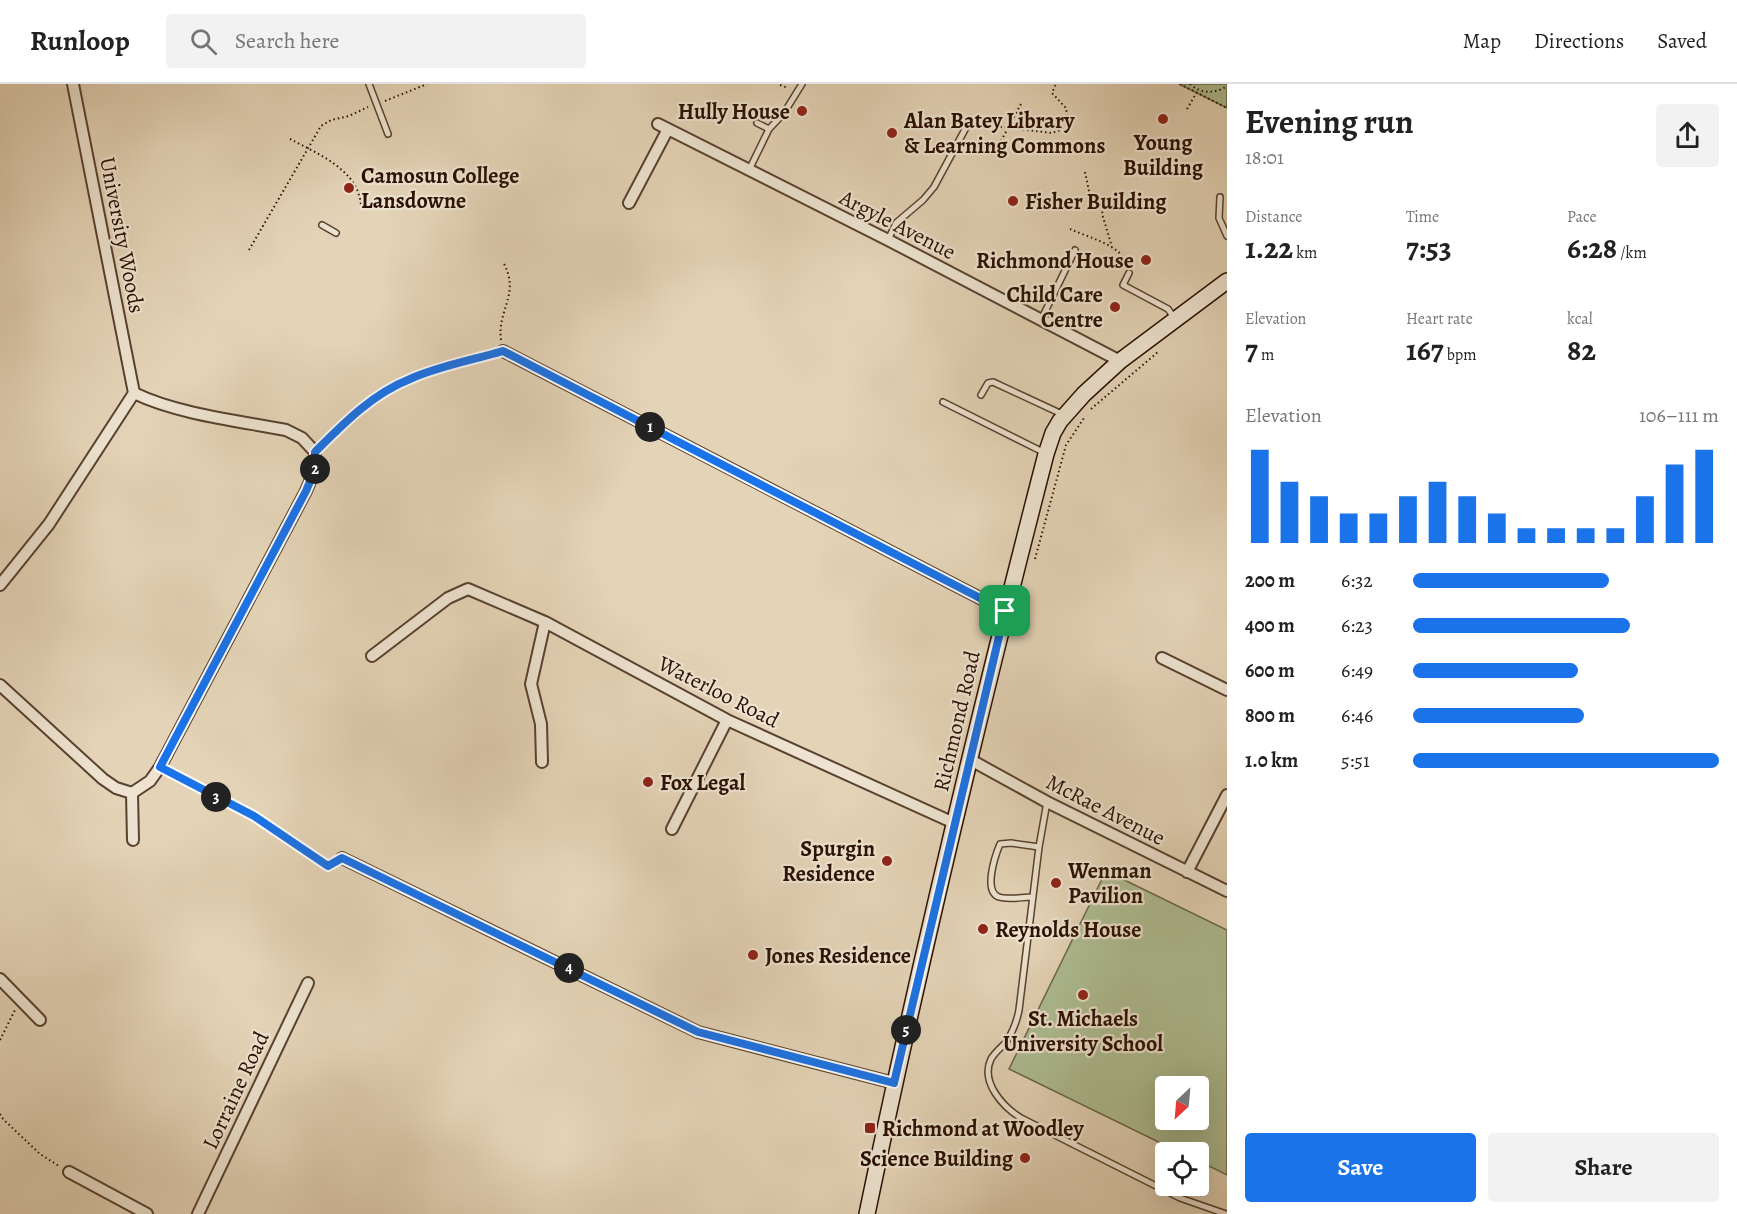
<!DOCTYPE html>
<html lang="en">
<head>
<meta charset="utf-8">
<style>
	:root { --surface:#fff; --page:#f2f2f2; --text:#222; --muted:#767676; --line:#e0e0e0; --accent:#1a73e8 }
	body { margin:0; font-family:Alegreya,serif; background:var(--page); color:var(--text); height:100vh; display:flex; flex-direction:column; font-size:22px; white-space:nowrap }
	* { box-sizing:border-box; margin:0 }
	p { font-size:20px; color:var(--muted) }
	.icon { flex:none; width:33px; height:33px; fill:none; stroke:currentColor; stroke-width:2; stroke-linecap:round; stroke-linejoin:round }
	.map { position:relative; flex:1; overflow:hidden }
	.panel { display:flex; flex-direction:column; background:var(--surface); width:510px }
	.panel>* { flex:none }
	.needle { width:39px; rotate:206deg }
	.controls { position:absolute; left:1155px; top:992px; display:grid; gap:12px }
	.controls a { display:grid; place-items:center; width:54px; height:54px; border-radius:6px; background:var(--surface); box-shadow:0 6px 24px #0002; font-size:30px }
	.pin { position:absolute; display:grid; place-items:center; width:51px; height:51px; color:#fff; margin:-26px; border-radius:12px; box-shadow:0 3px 9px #0006 }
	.km { position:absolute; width:30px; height:30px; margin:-15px; border-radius:50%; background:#222; color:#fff; font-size:16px; line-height:30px; text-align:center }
	.round { display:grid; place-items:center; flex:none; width:63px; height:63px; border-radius:6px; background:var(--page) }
	.overview { display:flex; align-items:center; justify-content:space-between; height:102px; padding:0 18px }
	h1 { font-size:33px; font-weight:700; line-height:45px }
	.metrics { display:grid; grid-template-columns:repeat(3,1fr); gap:9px; height:102px; padding:6px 18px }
	.metrics div { display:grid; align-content:center }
	.metrics b { font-size:30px; font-weight:700 }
	.metrics small { font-size:16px; font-weight:400 }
	.metrics p { font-size:16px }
	.chart { height:168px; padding:12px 18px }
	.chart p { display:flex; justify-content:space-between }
	.chart svg { width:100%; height:108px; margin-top:6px; stroke:var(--accent); stroke-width:6 }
	.cta { display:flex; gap:12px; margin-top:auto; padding:12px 18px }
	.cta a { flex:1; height:69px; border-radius:6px; background:var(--accent); color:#fff; font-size:24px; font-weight:700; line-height:69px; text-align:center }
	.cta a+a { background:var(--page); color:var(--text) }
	ul { padding:0 18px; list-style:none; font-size:20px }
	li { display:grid; grid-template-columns:96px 72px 1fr; align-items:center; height:45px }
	li i { height:15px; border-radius:8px; background:var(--accent) }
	header { display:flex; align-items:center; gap:36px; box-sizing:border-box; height:84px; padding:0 30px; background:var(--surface); border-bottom:2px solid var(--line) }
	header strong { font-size:28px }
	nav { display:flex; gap:33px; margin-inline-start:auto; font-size:21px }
	.search { width:420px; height:54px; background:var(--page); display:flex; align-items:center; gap:15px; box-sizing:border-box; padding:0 21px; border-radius:6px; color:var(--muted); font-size:22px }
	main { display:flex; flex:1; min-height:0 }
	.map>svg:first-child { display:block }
	.green { fill:#aebe93; stroke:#6c674a; stroke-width:1.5; fill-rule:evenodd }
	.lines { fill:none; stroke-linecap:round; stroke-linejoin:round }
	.service-casing { stroke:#58412f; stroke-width:8 }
	.minor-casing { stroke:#58412f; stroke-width:14 }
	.secondary-casing { stroke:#2a1002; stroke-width:18 }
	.path { stroke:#2a1002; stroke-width:2; stroke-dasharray:1.5 3; stroke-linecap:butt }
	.service { stroke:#ede3d0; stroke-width:5 }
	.minor { stroke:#ede3d0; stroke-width:10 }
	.secondary { stroke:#ede3d0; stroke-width:15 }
	.path-bridge { stroke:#2a1002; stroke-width:2; stroke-dasharray:1.5 3; stroke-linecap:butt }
	.route-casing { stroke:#fff; stroke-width:12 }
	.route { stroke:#1a73e8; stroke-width:8 }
	.poi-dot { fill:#8f2418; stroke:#ede3d0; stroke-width:2 }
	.labels { text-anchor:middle; stroke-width:4.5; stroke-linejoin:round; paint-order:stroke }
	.poi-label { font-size:22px; font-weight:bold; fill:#2a1002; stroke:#ede3d0; text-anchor:start }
	.street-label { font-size:22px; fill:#2a1002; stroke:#ede3d0 }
</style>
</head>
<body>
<header>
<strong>Runloop</strong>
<div class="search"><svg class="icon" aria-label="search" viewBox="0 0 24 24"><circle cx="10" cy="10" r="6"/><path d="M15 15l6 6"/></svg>Search here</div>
<nav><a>Map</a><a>Directions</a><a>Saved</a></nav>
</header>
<main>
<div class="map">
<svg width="1227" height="1130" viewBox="0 0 1227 1130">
	<rect width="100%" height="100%" fill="#e4d4b7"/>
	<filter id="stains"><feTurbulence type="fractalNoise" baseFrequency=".00333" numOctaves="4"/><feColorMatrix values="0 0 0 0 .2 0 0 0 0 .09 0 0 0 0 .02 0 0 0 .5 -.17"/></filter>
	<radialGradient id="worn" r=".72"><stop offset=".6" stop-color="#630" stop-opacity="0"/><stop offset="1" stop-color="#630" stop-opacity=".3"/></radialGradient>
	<path class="green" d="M1179 0H1227V24Z
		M1106 787 1227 846V1091L1199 1077 1198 1068H1179L1009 985ZM1166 1002H1198V1035H1166Z"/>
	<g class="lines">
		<defs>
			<path id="service" d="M369 0 388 50
				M769 45 784 29 802 0
				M749 86 769 45 757 39
				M1220 113 1219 134 1227 152
				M322 141 336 149
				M888 156 896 139 923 116 934 103 969 38
				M1129 189 1123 201 1168 225 1175 235
				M1041 236 1075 166
				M981 311 988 299 993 298 1064 331
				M943 318 1043 368
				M1047 718 1039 763 1019 926C1017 937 1013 947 1007 957 1002 963 995 968 991 975 980 998 1003 1023 1021 1034L1180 1114 1226 1130
				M1032 813C1022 813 1008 816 999 813 983 808 995 772 1000 760L1011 759 1039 763"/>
			<path id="minor" d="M73 0 134 309
				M658 40 888 156 1120 277
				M629 119 668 45
				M503 267 1005 527
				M0 501 49 440 134 309C177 330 239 337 286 346L302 354 315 368 314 388 306 407 160 683 150 697 132 709 116 704 103 695 0 601
				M372 572 448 514 468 505 545 538 727 636 954 739
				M1162 574 1227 606
				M969 675 1047 718 1227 807
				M542 678 541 640 531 600 545 538
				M132 709 133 756
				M672 745 727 636
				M342 774 698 948 894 999
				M1187 788 1227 711
				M0 895 40 936
				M69 1088 147 1130
				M198 1130 308 899"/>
			<path id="secondary" d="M867 1130C920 875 981 622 1046 370L1053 349 1060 337 1084 310 1120 277 1227 197"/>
		</defs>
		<use href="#service" class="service-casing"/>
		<use href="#minor" class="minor-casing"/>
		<use href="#secondary" class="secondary-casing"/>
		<path class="path" d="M1180 0 1227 24
			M1190 0C1201 10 1215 10 1227 2
			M780 1 788 4
			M385 17 427 0
			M1187 25 1197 8
			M978 40 1052 49 1069 43 1066 24 1052 9 1056 0
			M290 55C318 70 359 86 361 122
			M1085 88 1089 107 1101 119 1103 133 1112 163
			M1070 145C1090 154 1117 160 1128 179
			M249 166 321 42 331 36 349 32 368 23
			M501 256C497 225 521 210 503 178
			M1091 325 1158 268
			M323 361C348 335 377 307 411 294 437 284 465 278 491 270
			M1035 475 1066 361 1084 334
			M170 689 254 732 328 782 333 779
			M0 956 15 926
			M0 1030 3 1035 40 1070 59 1082"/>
		<use href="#service" class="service"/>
		<use href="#minor" class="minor"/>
		<use href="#secondary" class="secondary"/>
		<path class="path-bridge" d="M1001 57 1021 20"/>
	</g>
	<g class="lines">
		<defs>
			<path id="route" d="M503 267 1005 527 894 999 698 948 342 774 328 782 254 732 160 683 306 407 314 388 315 368C343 340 372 310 410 295 439 282 473 276 503 267Z"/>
		</defs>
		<use href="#route" class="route-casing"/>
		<use href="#route" class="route"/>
	</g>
	<g class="poi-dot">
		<circle cx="802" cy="27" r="6"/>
		<circle cx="1163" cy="35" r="6"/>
		<circle cx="892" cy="49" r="6"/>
		<circle cx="349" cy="104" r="6"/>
		<circle cx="1013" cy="117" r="6"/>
		<circle cx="1146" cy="176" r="6"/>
		<circle cx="1115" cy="223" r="6"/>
		<circle cx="648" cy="698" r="6"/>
		<circle cx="887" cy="777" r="6"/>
		<circle cx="1056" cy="799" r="6"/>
		<circle cx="983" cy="845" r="6"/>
		<circle cx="753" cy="871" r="6"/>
		<circle cx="1083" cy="911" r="6"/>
		<rect x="864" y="1038" width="12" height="12" rx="3"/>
		<circle cx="1025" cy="1074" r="6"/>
	</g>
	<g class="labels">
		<g class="poi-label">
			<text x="790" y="35" text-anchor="end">Hully House</text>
			<text x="904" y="44">Alan Batey Library<tspan x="904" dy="25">&amp; Learning Commons</tspan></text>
			<text x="1163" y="66" text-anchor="middle">Young<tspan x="1163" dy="25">Building</tspan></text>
			<text x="361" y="99">Camosun College<tspan x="361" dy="25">Lansdowne</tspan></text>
			<text x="1025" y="125">Fisher Building</text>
			<text x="1134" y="184" text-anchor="end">Richmond House</text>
			<text x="1103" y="218" text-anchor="end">Child Care<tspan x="1103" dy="25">Centre</tspan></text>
			<text x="660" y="706">Fox Legal</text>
			<text x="875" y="772" text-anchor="end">Spurgin<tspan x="875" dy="25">Residence</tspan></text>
			<text x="1068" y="794">Wenman<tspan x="1068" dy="25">Pavilion</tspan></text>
			<text x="995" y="853">Reynolds House</text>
			<text x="765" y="879">Jones Residence</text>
			<text x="1083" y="942" text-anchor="middle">St. Michaels<tspan x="1083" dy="25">University School</tspan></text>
			<text x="882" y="1052">Richmond at Woodley</text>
			<text x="1013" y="1082" text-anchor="end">Science Building</text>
		</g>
		<g class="street-label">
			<text transform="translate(898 140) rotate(27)" y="8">Argyle Avenue</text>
			<text transform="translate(123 151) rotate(79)" y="8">University Woods</text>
			<text transform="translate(719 607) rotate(27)" y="8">Waterloo Road</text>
			<text transform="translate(956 637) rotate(-77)" y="8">Richmond Road</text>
			<text transform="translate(1106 725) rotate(27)" y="8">McRae Avenue</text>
			<text transform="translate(235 1006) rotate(-65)" y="8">Lorraine Road</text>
		</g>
	</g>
	<rect width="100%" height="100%" filter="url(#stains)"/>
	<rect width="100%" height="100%" fill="url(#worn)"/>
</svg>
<div class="controls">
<a><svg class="needle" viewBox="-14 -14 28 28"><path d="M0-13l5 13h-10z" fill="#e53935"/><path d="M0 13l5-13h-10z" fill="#767676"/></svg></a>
<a><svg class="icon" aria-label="locate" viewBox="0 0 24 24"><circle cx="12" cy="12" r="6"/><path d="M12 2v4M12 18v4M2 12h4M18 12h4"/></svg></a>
</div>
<div class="pin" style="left:1005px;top:527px;background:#1e9e55"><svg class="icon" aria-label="arrive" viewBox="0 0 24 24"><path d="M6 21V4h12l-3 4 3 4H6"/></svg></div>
<b class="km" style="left:650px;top:343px">1</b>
<b class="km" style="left:315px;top:385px">2</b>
<b class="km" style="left:216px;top:713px">3</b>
<b class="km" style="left:569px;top:884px">4</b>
<b class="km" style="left:906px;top:946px">5</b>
</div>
<section class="panel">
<div class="overview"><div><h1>Evening run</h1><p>18:01</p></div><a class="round"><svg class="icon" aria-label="share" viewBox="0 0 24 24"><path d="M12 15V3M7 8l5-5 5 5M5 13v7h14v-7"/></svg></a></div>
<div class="metrics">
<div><p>Distance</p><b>1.22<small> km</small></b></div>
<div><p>Time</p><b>7:53</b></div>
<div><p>Pace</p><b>6:28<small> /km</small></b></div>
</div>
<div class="metrics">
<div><p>Elevation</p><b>7<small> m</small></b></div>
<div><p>Heart rate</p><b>167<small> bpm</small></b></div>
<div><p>kcal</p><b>82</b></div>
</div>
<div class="chart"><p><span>Elevation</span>106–111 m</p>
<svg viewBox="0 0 160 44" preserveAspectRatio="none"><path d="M5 44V6M15 44V19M25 44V25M35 44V32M45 44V32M55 44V25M65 44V19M75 44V25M85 44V32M95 44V38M105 44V38M115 44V38M125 44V38M135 44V25M145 44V12M155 44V6"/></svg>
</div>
<ul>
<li><b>200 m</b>6:32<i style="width:64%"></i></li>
<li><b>400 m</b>6:23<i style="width:71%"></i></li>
<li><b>600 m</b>6:49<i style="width:54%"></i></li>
<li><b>800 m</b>6:46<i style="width:56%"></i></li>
<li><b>1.0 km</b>5:51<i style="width:100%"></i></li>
</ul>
<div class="cta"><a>Save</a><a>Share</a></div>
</section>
</main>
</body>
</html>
